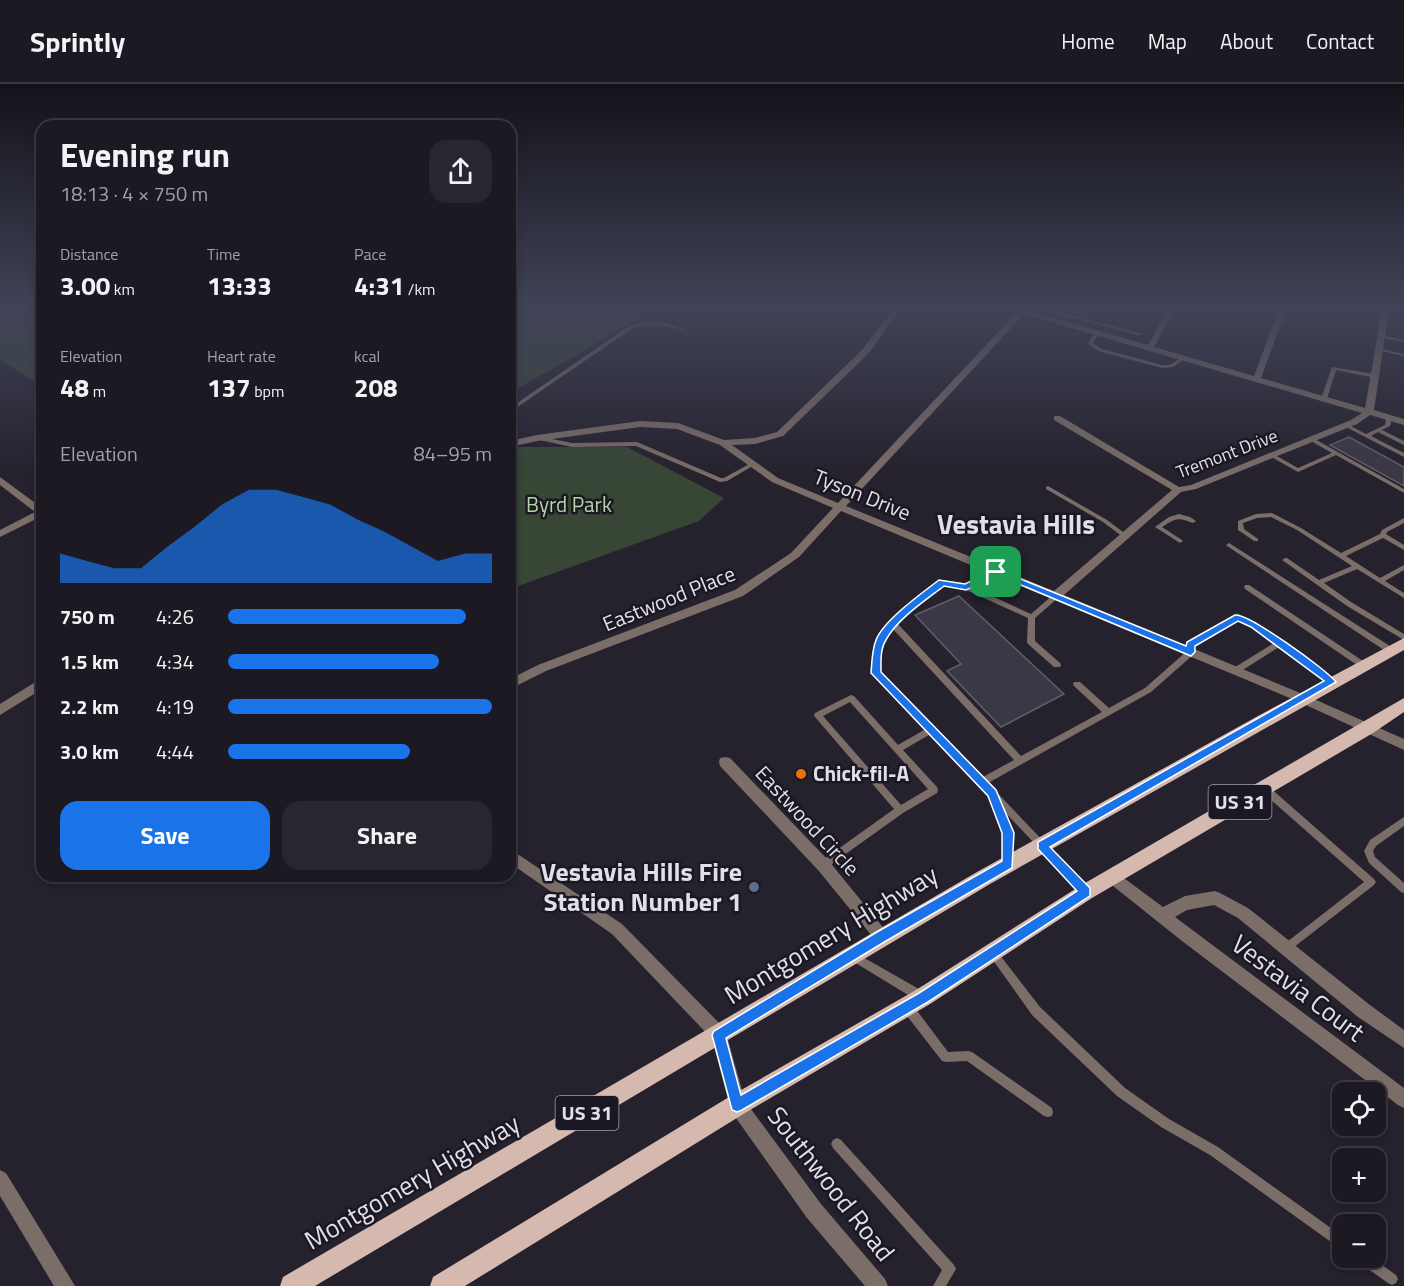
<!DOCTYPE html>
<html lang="en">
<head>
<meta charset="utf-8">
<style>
	:root { --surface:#1c1922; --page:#29262f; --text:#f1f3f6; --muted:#a0a0a5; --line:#3a3840; --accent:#1a73e8 }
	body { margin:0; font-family:"Titillium Web",sans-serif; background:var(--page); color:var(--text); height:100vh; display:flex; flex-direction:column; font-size:22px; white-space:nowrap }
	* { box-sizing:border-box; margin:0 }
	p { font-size:20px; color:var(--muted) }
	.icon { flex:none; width:33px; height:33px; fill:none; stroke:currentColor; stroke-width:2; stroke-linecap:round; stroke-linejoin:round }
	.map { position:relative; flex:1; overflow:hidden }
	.sheet { position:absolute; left:36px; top:36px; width:480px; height:762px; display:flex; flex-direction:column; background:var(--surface); border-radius:18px; box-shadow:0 3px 9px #0003,0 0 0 2px var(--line) }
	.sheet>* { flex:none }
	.tools { position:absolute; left:1332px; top:998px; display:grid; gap:12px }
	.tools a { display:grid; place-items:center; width:54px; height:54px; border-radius:12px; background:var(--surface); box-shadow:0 3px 9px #0003,0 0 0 2px var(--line); font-size:30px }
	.pin { position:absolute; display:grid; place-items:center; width:51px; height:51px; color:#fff; margin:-26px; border-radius:12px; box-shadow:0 3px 9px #0006 }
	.round { display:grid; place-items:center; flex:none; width:63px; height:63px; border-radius:18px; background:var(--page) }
	.summary { display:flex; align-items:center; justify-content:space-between; height:102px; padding:0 24px }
	h1 { font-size:33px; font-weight:700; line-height:45px }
	.figures { display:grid; grid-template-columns:repeat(3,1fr); gap:9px; height:102px; padding:6px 24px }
	.figures div { display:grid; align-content:center }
	.figures b { font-size:26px; font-weight:700 }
	.figures small { font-size:16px; font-weight:400 }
	.figures p { font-size:16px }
	.chart { height:168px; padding:12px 24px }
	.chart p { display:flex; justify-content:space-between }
	.chart svg { width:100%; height:108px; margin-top:6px; fill:var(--accent); opacity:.7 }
	.primary-button { display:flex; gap:12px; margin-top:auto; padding:12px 24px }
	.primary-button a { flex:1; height:69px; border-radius:18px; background:var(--accent); color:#fff; font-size:24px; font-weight:700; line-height:69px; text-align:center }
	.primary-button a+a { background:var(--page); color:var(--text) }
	ul { padding:0 24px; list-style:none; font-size:20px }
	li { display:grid; grid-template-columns:96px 72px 1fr; align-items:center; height:45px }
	li i { height:15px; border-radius:8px; background:var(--accent) }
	header { display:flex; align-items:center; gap:36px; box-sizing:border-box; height:84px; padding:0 30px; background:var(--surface); border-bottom:2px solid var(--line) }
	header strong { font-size:28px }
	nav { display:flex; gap:33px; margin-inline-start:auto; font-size:21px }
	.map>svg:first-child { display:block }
	.green { fill:#374635 }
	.building { fill:#3b3744; stroke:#625e6c; stroke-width:1.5 }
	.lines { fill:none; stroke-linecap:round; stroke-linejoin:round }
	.service { fill:#7b6d68; fill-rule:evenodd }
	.minor { fill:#7b6d68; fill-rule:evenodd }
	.primary { fill:#d5b8ae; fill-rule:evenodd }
	.route { fill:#1a73e8; stroke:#fff; stroke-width:1.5; fill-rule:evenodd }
	.food-dot { fill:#e8710a; stroke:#1b1823; stroke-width:2 }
	.service-dot { fill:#5c6f8a; stroke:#1b1823; stroke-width:2 }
	.labels { text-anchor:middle; stroke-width:5; stroke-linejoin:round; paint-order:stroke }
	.far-street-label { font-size:18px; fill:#e1dfe7; stroke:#1b1823 }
	.shield { fill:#1b1823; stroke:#a6a3ac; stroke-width:1.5 }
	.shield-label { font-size:20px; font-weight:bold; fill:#e1dfe7 }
	.street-label { font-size:21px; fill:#e1dfe7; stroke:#1b1823 }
	.park-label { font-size:21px; fill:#b0d5a9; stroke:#1b1823 }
	.poi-label { font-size:21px; font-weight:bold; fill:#e1dfe7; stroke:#1b1823; text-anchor:start }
	.near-poi-label { font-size:26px; font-weight:bold; fill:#e1dfe7; stroke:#1b1823; text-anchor:end }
	.near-street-label { font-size:26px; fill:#e1dfe7; stroke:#1b1823 }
	.district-label { font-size:27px; font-weight:bold; fill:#e1dfe7; stroke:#1b1823 }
</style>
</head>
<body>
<header>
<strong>Sprintly</strong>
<nav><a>Home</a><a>Map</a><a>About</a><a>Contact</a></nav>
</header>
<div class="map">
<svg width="1404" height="1202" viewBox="0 0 1404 1202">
	<rect width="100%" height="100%" fill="#25212d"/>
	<path class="green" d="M0 225H42V303L0 275Z
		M510 225H656L510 309Z
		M519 363H627L724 414 699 437 510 505V365Z"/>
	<path class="building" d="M1349 353 1404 383V402L1330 361Z
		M959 512 1064 610 1001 643 947 587 961 580 915 531Z"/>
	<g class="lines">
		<path class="service" d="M1042 225H1048L1142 250 1138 251 1042 226Z
			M645 238 665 239 687 246 685 247C667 242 651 238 633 244L510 328V324L629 242Z
			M1096 247 1100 248 1093 259 1102 265 1162 281H1170L1182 273 1186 274 1173 283 1162 284 1098 267 1088 259Z
			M1380 251 1404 256V258L1380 253Z
			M1377 264 1404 270V272L1377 266Z
			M1332 283 1375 290 1378 292 1375 294 1336 286 1327 315 1322 316 1321 315Z
			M1389 332 1392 334 1390 342 1382 346 1404 357V361L1378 348 1371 352 1404 369V373L1342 341 1347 340 1366 350 1385 341 1386 334Z
			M537 352 572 359 637 358 721 394H724L751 379 753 378 756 380 727 397 720 398 636 362 572 363 535 355V353Z
			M1311 353 1404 405V409L1336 371 1298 388 1268 371 1271 369 1273 370 1298 384 1332 369 1309 356 1308 355Z
			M1048 402 1107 436 1127 451V453H1123L1103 438 1046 405V403Z
			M1272 429 1301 444 1341 469 1380 450 1382 446 1404 434V439L1387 448 1386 450 1404 461V466L1383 454 1346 472 1380 494 1404 481V486L1385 497 1404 509V514L1357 485 1324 499 1351 518 1404 550V556L1347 522 1282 476 1285 474H1287L1319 496 1352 482 1297 446 1271 433 1257 434 1243 439 1244 445 1258 455V457H1254L1238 446V437L1256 430Z
			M1179 430 1190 433 1196 437 1193 439C1178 433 1176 434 1162 443L1182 456 1183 457 1180 459 1155 443 1169 433Z
			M1229 459 1393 564 1394 566 1393 568H1387L1227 462 1226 461Z
			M994 485H998L999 487 972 503 1031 530 1054 510H1058L1059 512 1058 514 1035 534V557L1060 579 1061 581 1060 583H1054L1028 560 1027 558 1028 534 964 505 943 501 911 526 897 539 1021 672 1102 628 1074 602 1073 600 1074 598H1080L1109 624 1145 604 1187 567 1188 558 1238 530 1256 538 1334 596 1335 598 1334 600H1328L1279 563 1238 589H1232L1231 587 1232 585 1274 559 1252 542 1238 536 1195 561 1194 570 1151 608 988 699 1089 805 1091 808 1089 811 1086 812 1083 811 1003 726 1012 749V780L1011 783 1008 784 1005 783 1004 780V749L990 714V713L929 651 903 666 937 703 938 706 937 709 903 729 826 784 823 785 820 784 819 781 820 778 894 725 815 633 814 631 815 629 851 611 854 612 898 661 924 646 872 589C872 579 873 570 876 560 886 532 917 514 940 496H942L965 500ZM892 544 1014 676 983 693 933 645 880 588C880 571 882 557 892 544ZM850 618 928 705 901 721 823 632Z
			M1245 501H1249L1366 579 1367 581 1366 583H1360L1245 505 1244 503Z
			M1264 700 1267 701 1374 795 1376 798 1374 801 1289 867 1286 869 1283 867 1281 864 1283 861 1364 798 1261 707 1260 704 1261 701Z
			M1404 733V742L1376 762 1373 767 1375 773 1404 799V809L1401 808 1369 779 1364 767 1370 756Z
			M993 864 996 866 1040 923 1125 1004 1169 1035 1218 1063 1342 1152V1165L1338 1163 1210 1071 1161 1043 1117 1012 1032 931 990 872 988 869 990 866Z
			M852 867 926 909 927 913 926 917 922 918 918 917 849 875 847 872 849 869Z
			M908 919 912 920 948 968 968 967 972 968 1052 1024 1053 1028 1052 1032 1048 1033 1044 1032 967 977 946 978 942 977 904 928 903 924 904 920Z
			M837 1054 841 1056 954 1181 956 1185 946 1202H933L942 1186 833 1064 831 1060 833 1056Z
			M1355 1173H1371L1396 1191 1398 1195 1396 1199 1392 1201 1388 1199 1357 1177Z"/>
		<path class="minor" d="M893 225H901L868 270 783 352 755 360 732 361 778 394 838 419 1017 228 1013 225H1023L1148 261 1168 225H1174L1154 263 1254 292 1279 225H1286L1261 294 1365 324 1382 225H1389L1374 326 1404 335V341L1370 331 1357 340 1196 405 1181 408 1064 511 1305 611 1404 655V666L1297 617 841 427 799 473 743 512 546 587 510 605V595L538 581 735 506 791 469 833 424 772 398 720 361 677 345 640 343 537 357 510 363V357L537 351 640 337 678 339 724 356 755 354 777 348 862 266ZM1024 230 1362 329 1351 336 1191 401 1179 403 1060 332H1054V336L1172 406 1054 507 846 422Z
			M0 393 42 424V432L0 453V446L35 428 0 401Z
			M42 594V605L0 631V620Z
			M725 673 730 674 828 776 886 847 889 852 886 857 881 859 876 857 818 786 720 682 719 678 720 674Z
			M510 765 622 840 725 945 745 1017 821 1120 885 1195 888 1202H865L807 1134 731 1027 712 955 612 850 510 779Z
			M1113 786 1163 823 1185 812 1215 807 1220 809 1248 824 1370 921 1404 946V964L1358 933 1238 834 1214 821 1187 826 1175 833 1404 1004V1024L1398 1021 1182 857 1108 798 1106 793 1108 788Z
			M0 1086 6 1089 75 1202H54L0 1112Z"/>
		<path class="primary" d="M1404 554V566L990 800 315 1202H280L283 1193 977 788 1258 632Z
			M1404 614V628L1373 649 1092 814 930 920 745 1029 465 1202H430L433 1193 729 1013 916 906 1080 802Z"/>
	</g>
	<linearGradient id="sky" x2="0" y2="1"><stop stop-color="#141219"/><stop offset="0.57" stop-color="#404357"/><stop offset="1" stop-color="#404357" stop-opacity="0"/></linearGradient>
	<rect width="1404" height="393" fill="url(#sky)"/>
	<path class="route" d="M996 485 1186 562 1187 558 1235 531C1248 529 1326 585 1336 598L1050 763 1090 804V812L928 918 742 1026 737 1028 732 1026 712 951 714 947 877 848 1002 777V749L988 712 871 589C872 577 872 566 876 556 884 536 922 509 939 496L965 500ZM997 491 1191 572 1195 568V562L1238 537 1251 543 1324 597 1038 758V765L1077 807 919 909 741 1011 726 954 886 857 1012 784 1014 749 996 706 881 588C881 578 880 565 886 556 897 535 926 516 944 502L966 506Z"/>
	<circle class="food-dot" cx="801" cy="690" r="6"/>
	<circle class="service-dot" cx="754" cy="803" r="6"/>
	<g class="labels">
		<g class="far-street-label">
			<text transform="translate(1227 370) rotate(-21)" y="6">Tremont Drive</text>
		</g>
		<g class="shield">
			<rect x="1208.5" y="701" width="63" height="34" rx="4.5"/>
			<rect x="555.5" y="1012" width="63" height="34" rx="4.5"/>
		</g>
		<g class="shield-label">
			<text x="1240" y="725">US 31</text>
			<text x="587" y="1036">US 31</text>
		</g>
		<g class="street-label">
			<text transform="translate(862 411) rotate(22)" y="7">Tyson Drive</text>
			<text transform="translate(669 515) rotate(-22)" y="7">Eastwood Place</text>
			<text transform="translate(807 737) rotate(47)" y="7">Eastwood Circle</text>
		</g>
		<g class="park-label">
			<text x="569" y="428">Byrd Park</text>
		</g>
		<g class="poi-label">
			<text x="813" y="697">Chick-fil-A</text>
		</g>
		<g class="near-poi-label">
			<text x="742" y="797">Vestavia Hills Fire<tspan x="742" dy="30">Station Number 1</tspan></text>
		</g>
		<g class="near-street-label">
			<text transform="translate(831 851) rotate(-31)" y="9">Montgomery Highway</text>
			<text transform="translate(1298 904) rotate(37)" y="9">Vestavia Court</text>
			<text transform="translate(412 1098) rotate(-30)" y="9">Montgomery Highway</text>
			<text transform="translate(831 1100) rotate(52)" y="9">Southwood Road</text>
		</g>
		<g class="district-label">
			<text x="1016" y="450">Vestavia Hills</text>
		</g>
	</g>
</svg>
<div class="tools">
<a><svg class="icon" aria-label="locate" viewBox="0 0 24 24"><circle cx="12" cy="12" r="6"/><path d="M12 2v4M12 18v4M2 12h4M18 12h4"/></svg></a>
<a>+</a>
<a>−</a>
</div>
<div class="pin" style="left:996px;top:488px;background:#1e9e55"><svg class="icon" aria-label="arrive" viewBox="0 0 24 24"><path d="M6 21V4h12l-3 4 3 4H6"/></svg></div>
<section class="sheet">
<div class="summary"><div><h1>Evening run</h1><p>18:13 · 4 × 750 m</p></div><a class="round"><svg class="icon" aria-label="share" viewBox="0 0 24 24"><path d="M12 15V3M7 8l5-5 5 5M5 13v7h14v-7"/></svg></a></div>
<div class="figures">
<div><p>Distance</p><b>3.00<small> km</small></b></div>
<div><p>Time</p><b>13:33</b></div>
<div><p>Pace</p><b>4:31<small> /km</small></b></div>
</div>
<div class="figures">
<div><p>Elevation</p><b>48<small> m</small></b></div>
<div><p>Heart rate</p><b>137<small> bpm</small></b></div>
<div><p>kcal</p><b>208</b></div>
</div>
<div class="chart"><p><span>Elevation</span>84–95 m</p>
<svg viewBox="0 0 160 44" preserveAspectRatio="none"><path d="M0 44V32L10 35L20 38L30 38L40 29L50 21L60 12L70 6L80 6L90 9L100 12L110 18L120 23L130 29L140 35L150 32L160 32V44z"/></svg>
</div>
<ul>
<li><b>750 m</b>4:26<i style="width:90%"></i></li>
<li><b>1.5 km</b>4:34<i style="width:80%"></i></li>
<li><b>2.2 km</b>4:19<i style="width:100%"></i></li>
<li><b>3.0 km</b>4:44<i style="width:69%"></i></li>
</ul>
<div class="primary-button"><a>Save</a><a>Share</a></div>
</section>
</div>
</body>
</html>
